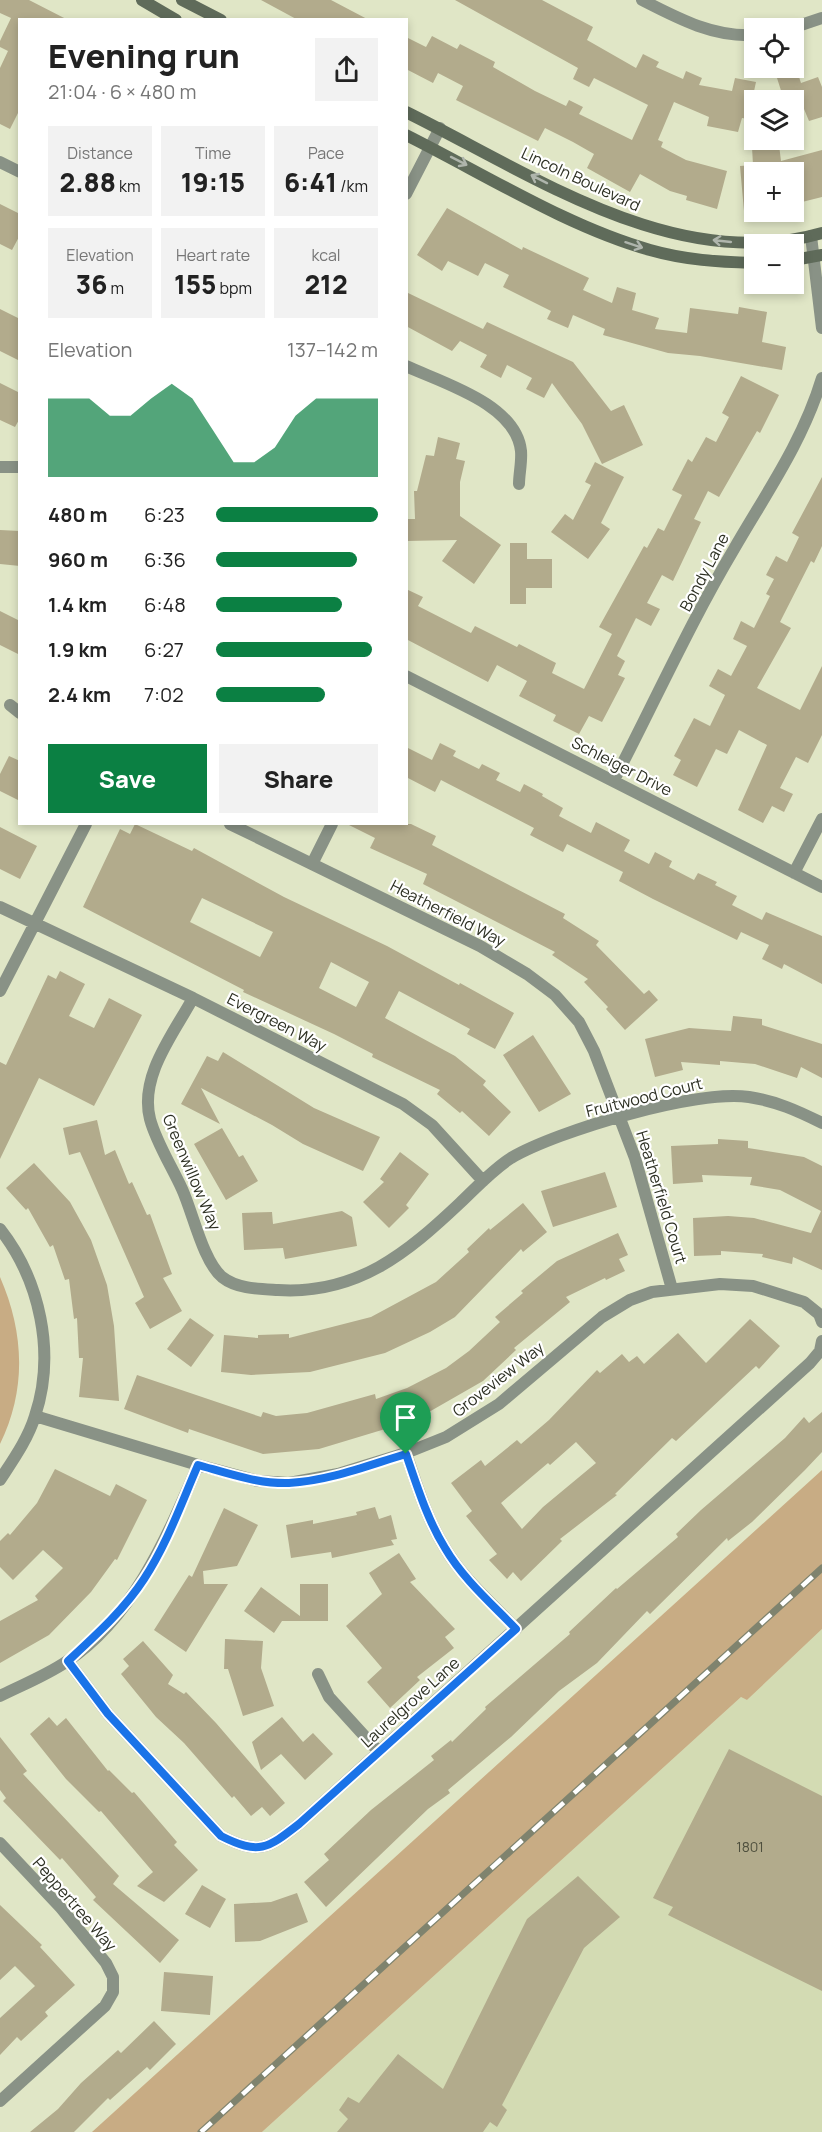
<!DOCTYPE html>
<html lang="en">
<head>
<meta charset="utf-8">
<style>
	:root { --surface:#fff; --page:#f2f2f2; --text:#222; --muted:#767676; --accent:#0b8043 }
	body { margin:0; font-family:Manrope,sans-serif; background:var(--page); color:var(--text); height:100vh; display:flex; flex-direction:column; font-size:22px; white-space:nowrap }
	* { box-sizing:border-box; margin:0 }
	p { font-size:20px; color:var(--muted) }
	.icon { flex:none; width:33px; height:33px; fill:none; stroke:currentColor; stroke-width:2; stroke-linecap:round; stroke-linejoin:round }
	.map { position:relative; flex:1; overflow:hidden }
	.drawer { position:absolute; left:18px; top:18px; width:390px; height:807px; display:flex; flex-direction:column; background:var(--surface); border-radius:0px; box-shadow:0 3px 9px #0003 }
	.drawer>* { flex:none }
	.tools { position:absolute; left:744px; top:18px; display:grid; gap:12px }
	.tools a { display:grid; place-items:center; width:60px; height:60px; border-radius:0px; background:var(--surface); box-shadow:0 3px 9px #0003; font-size:30px }
	.pin { position:absolute; display:grid; place-items:center; width:51px; height:51px; color:#fff; margin:-62px -26px; border-radius:50% 50% 50% 0; rotate:-45deg; box-shadow:0 0 6px #0007 }
	.pin .icon { rotate:45deg }
	.round { display:grid; place-items:center; flex:none; width:63px; height:63px; border-radius:0px; background:var(--page) }
	.head { display:flex; align-items:center; justify-content:space-between; height:102px; padding:0 30px }
	h1 { font-size:33px; font-weight:800; line-height:45px }
	.metrics { display:grid; grid-template-columns:repeat(3,1fr); gap:9px; height:102px; padding:6px 30px }
	.metrics div { display:grid; align-content:center; border-radius:0px; background:var(--page); text-align:center }
	.metrics b { font-size:26px; font-weight:800 }
	.metrics small { font-size:16px; font-weight:400 }
	.metrics p { font-size:16px }
	.chart { height:168px; padding:12px 30px }
	.chart p { display:flex; justify-content:space-between }
	.chart svg { width:100%; height:108px; margin-top:6px; fill:var(--accent); opacity:.7 }
	.primary-button { display:flex; gap:12px; margin-top:auto; padding:12px 30px }
	.primary-button a { flex:1; height:69px; border-radius:0px; background:var(--accent); color:#fff; font-size:24px; font-weight:800; line-height:69px; text-align:center }
	.primary-button a+a { background:var(--page); color:var(--text) }
	ul { padding:0 30px; list-style:none; font-size:20px }
	li { display:grid; grid-template-columns:96px 72px 1fr; align-items:center; height:45px }
	li i { height:15px; border-radius:8px; background:var(--accent) }
	.map>svg:first-child { display:block }
	.built { fill:#d3dbb3 }
	.green { fill:#c8ac84 }
	.building { fill:#b2ab8c; fill-rule:evenodd }
	.lines { fill:none; stroke-linecap:round; stroke-linejoin:round }
	.street { stroke:#899286; stroke-width:12 }
	.secondary { stroke:#5f6b5a; stroke-width:12 }
	.rail-casing { stroke:#7f836e; stroke-width:7 }
	.rail { stroke:#fff; stroke-width:4.5; stroke-dasharray:14; stroke-linecap:butt }
	.oneway { stroke:#afb5ac }
	.route-casing { stroke:#fff; stroke-width:12 }
	.route { stroke:#1a73e8; stroke-width:8 }
	.labels { text-anchor:middle; stroke-width:4.5; stroke-linejoin:round; paint-order:stroke }
	.number-label { font-size:14px; fill:#4e4f3d }
	.street-label { font-size:16px; fill:#2d3023; stroke:#fff }
</style>
</head>
<body>
<div class="map">
<svg width="822" height="2132" viewBox="0 0 822 2132">
	<rect width="100%" height="100%" fill="#e0e6c6"/>
	<path class="built" d="M822 1629V2132H262L741 1697 747 1700Z"/>
	<path class="green" d="M0 1277C24 1332 27 1389 0 1444Z
		M822 1470V1629L747 1700 741 1697 262 2132H92Z"/>
	<path class="building" d="M0 0H29L68 20H20V109L10 129 0 124V68L8 51 0 47V41L11 18 0 13Z
		M261 0H331L369 20H298Z
		M455 0H542L593 27 587 40 636 68 643 54 659 62 656 67 683 79 686 71 702 78 699 85 732 91 735 78 756 82 748 119 742 118 738 132 707 126 709 117 674 102 658 140 663 142 661 147 686 160 727 171 717 209 686 200 687 196 670 191 640 174 630 192 587 168 594 154 573 142 545 128 538 141 456 100 463 86 438 73 433 83 406 69V37L426 47 432 36 457 49 460 44 495 62 493 67 535 91 566 106 569 100 583 107 579 114 632 140 648 105 594 78 589 87 573 79 578 68Z
		M797 71 801 83 818 77 822 87V117L809 121 804 109 794 113V100H784L777 78Z
		M779 145 781 161 822 150V197L794 204V172H754V211H744L740 166 753 165 752 147Z
		M0 204 20 214V235L12 250 0 244Z
		M447 208 522 250 523 247 589 278 583 290 612 303 617 287 636 293 632 310 659 318 655 329 687 333 690 308 738 314 739 307 767 312 762 342 786 347 782 370 700 356 668 353 603 335 605 329 573 315 568 328 547 319 551 311 503 287 509 275 485 263 478 276 448 261 442 271 417 255Z
		M406 292 483 329 487 322 573 362 611 411 624 405 643 445 602 464 582 424 552 383 544 398 526 389 532 378 507 365 501 378 480 367 487 355 460 341 452 351 406 326Z
		M0 309 20 319V361L0 351Z
		M741 376 779 395 760 433 757 431 719 497 708 491 694 519 701 522 673 581 662 575 647 603 660 609 651 626 636 618 617 656 625 661 618 675 625 678 602 722 589 716 579 734 553 721 556 715 519 696 527 681 497 665 488 682 406 639V589L423 597 418 606 471 633 475 626 517 647 519 644 556 663 552 673 584 689 612 634 599 627 644 546 647 548 658 528 664 531 682 495 672 490 688 459 692 462 706 437 716 442 729 417 722 413Z
		M0 383 20 393V418L15 427 0 420Z
		M438 437 460 443 456 459 465 461 460 482V516L501 545 474 584 442 561 457 540 406 541V519H415L414 491H417L426 455 434 456Z
		M595 462 624 477 601 523 610 529 588 559 551 532 565 514 573 520 591 485 585 482Z
		M822 477V546L814 563 811 561 780 622 791 628 757 688 800 710 822 666V735L808 763 796 757 780 788 793 794 784 812 772 806 763 823 738 810 767 745 739 730 727 754 716 749 697 787 673 775 681 760 674 756 694 718 710 726 725 695 709 686 718 669 731 676 747 646 733 639 741 621 754 628 770 596 766 594 774 579 766 575 776 556 787 562 799 537 792 533Z
		M0 530 20 531V566L0 564Z
		M510 543H527V559H552V588H526V604H510Z
		M0 611 20 621V655L0 645Z
		M440 743 456 751 453 756 479 769 482 764 500 773 496 780 520 792 524 784 543 794 542 796 563 808 559 816 591 833 596 822 630 840 624 851 649 864 655 852 672 861 669 867 694 880 698 873 717 882 715 885 737 896 732 905 762 920 766 912 822 936V984L784 964 782 969 762 959 769 945 741 932 737 940 653 899 619 881 623 872 567 844 563 852 530 835 534 828 441 780 435 792 406 777V747L432 760Z
		M9 756 20 761V801L0 791V774Z
		M135 824 192 851 194 848 284 897 387 946 459 985 460 983 514 1013 495 1049 467 1034 470 1029 399 991 385 1018 455 1056 486 1081 483 1085 511 1112 489 1136 462 1111 460 1113 437 1094 440 1090 372 1057 373 1054 334 1034 243 992 244 990 83 907 120 829 130 834ZM202 898 273 932 260 957 190 922ZM331 962 369 982 356 1007 319 988Z
		M347 824H411L436 836 432 845 565 914 563 918 599 941 596 945 644 994 649 990 658 1000 625 1030 606 1009 608 1007 584 982 588 979 552 955 555 952 423 884 427 874 370 848 375 838Z
		M0 827 37 846 20 879 0 869Z
		M60 971 85 984 69 1016 94 1028 109 998 142 1015 94 1106 39 1078 0 1159V1062L6 1065 48 975 56 979Z
		M733 1016 762 1019V1025L822 1044V1078L801 1067 797 1078 755 1064 720 1061V1065L681 1062 683 1070 655 1077 645 1039 689 1028 731 1031Z
		M533 1035 571 1094 539 1112 503 1055Z
		M223 1052 314 1108 380 1137 363 1171 303 1144 272 1125 201 1088 220 1124 181 1104 207 1056 218 1061Z
		M97 1120 105 1155 115 1150 129 1184 132 1182 147 1215 150 1214 172 1274 163 1278 182 1311 150 1329 135 1303 144 1297 80 1152 69 1155 63 1128Z
		M222 1128 239 1157 243 1155 258 1181 226 1200 194 1144Z
		M718 1139 748 1141V1148L804 1157 822 1166V1270L793 1257 792 1264 762 1257 763 1254 721 1251V1255L694 1256 693 1218 728 1216 754 1218 811 1233 821 1211 780 1190 750 1185 752 1177 702 1175 703 1182 673 1184 671 1146 718 1144Z
		M400 1152 429 1174 406 1205 409 1208 389 1228 363 1202 384 1182 380 1179Z
		M34 1163 70 1202 91 1240 107 1285 114 1326 119 1401 79 1397 83 1358H79L77 1318 74 1319 69 1279 65 1280 53 1245 50 1247 28 1208 26 1210 6 1188Z
		M605 1172 617 1207 553 1227 541 1191Z
		M523 1203 547 1232 523 1252 521 1249 455 1317 430 1332 385 1353 310 1372 251 1375 221 1372 224 1335 258 1338V1335L289 1334V1338L371 1317 436 1282 469 1252 467 1249 489 1228 490 1230Z
		M342 1211 352 1217 357 1246 285 1259 283 1248 244 1250 242 1213 272 1212 273 1224Z
		M618 1233 628 1255 619 1259 625 1271 606 1280 605 1278 566 1297 570 1302 514 1348 516 1350 483 1381 415 1420 319 1449 263 1454 189 1429 188 1433 124 1409 137 1375 261 1417 263 1412 276 1416 307 1413 375 1394 376 1399 407 1388 446 1368 469 1351 500 1322 495 1317 523 1293 521 1291 557 1261Z
		M190 1318 214 1335 191 1367 167 1349Z
		M750 1319 780 1346 759 1369 756 1366 676 1441 672 1438 615 1494 617 1495 560 1539 562 1541 521 1581 513 1572 507 1579 489 1560 497 1554 466 1516 472 1511 451 1483 481 1460 485 1466 517 1440 521 1444 549 1420 597 1370 600 1373 622 1354 629 1362 637 1356 644 1364 678 1333 706 1363ZM576 1442 596 1463 543 1507 522 1529 501 1503 548 1463 550 1465Z
		M822 1412V1452L805 1470 752 1522 728 1541 727 1538 650 1614 647 1611 597 1663 559 1691 511 1737 448 1790 450 1793 428 1809 326 1907 304 1882 329 1860 324 1854 371 1810 434 1760 431 1756 451 1740 452 1742 486 1709 485 1707 570 1634 569 1632 616 1588 617 1589 678 1537 676 1534 701 1510 785 1438 804 1417 809 1423Z
		M55 1469 110 1496 116 1484 147 1500 117 1560 115 1559 91 1592 49 1635 0 1663V1621L38 1600 35 1596 63 1568 43 1550 13 1580 0 1567V1541L8 1533 10 1535 37 1503Z
		M375 1507 379 1519 391 1515 397 1539 391 1540 394 1545 332 1558 331 1552 291 1558 286 1525 313 1520V1524L357 1515 356 1512Z
		M224 1508 258 1525 237 1566 203 1571 204 1584H228L186 1652 154 1630 189 1575 192 1577Z
		M399 1553 416 1579 410 1582 455 1629 445 1637 454 1648 417 1677 420 1680 390 1708 367 1682 382 1668 346 1626 382 1594 369 1573Z
		M300 1584H328V1621H282L274 1633 244 1611 261 1587 300 1616Z
		M225 1639 263 1641 261 1668 274 1706 243 1716 228 1669H224Z
		M143 1641 173 1675 168 1684 184 1694 186 1692 216 1723 285 1803 270 1816 262 1807 251 1816 234 1796 232 1798 184 1743 156 1717 121 1674 129 1666 123 1659Z
		M49 1717 57 1726 66 1718 108 1771 109 1770 132 1793 134 1792 177 1842 174 1845 198 1870 164 1902 137 1886 153 1872 101 1811 99 1812 66 1779 30 1734Z
		M282 1717 303 1742 313 1733 333 1754 305 1780 281 1754 261 1770 252 1742Z
		M0 1737 27 1771 23 1774 119 1876 113 1884 179 1940 160 1963 93 1900 96 1897 62 1858 60 1860 3 1801 6 1798 0 1790Z
		M729 1749 822 1796V1991L668 1915 673 1907 653 1898Z
		M578 1876 620 1917 584 1948 502 2105 507 2110 497 2127 490 2122 483 2132H337L348 2119 339 2110 348 2097 359 2103 398 2054 443 2089 527 1919Z
		M202 1885 226 1899 210 1928 185 1914Z
		M297 1893 308 1922 260 1941 235 1942 234 1904 271 1902Z
		M0 1905 42 1945 40 1947 75 1985 45 2012 48 2016 21 2041 17 2037 0 2055V2018L35 1986 15 1966 0 1980Z
		M164 1972 213 1976 210 2015 161 2011Z
		M154 2021 176 2044 150 2070 147 2067 110 2100 108 2098 74 2132H30L58 2109 81 2083 118 2050 121 2053Z"/>
	<g class="lines">
		<path class="street" d="M642 0C679 19 713 37 754 35
			M792 28 822 18
			M0 162 20 172
			M406 194 440 128
			M811 236 822 328
			M406 366C443 383 516 404 521 451 522 462 519 474 519 484
			M0 467H20
			M406 676 822 887
			M10 705 20 713
			M614 780C654 703 690 623 734 549 767 492 803 441 822 378
			M230 824 480 946 527 974 555 995 579 1022 594 1051 635 1158 672 1289
			M312 864 332 824
			M794 873 822 819
			M0 907 193 998 403 1104 432 1125 483 1181
			M0 991 86 824
			M193 998C174 1033 139 1076 150 1119 156 1142 172 1167 182 1189 193 1213 203 1261 222 1277 237 1289 260 1289 278 1290 357 1295 407 1253 460 1203 476 1188 492 1170 511 1158 557 1131 697 1089 749 1097 776 1101 798 1111 822 1123
			M0 1229C40 1280 56 1353 35 1416 28 1439 13 1460 0 1480
			M35 1416 198 1465 258 1481 289 1483 338 1474 406 1453 446 1437 499 1404 602 1317 630 1300 652 1292 720 1284 753 1286 804 1302 819 1314 822 1322
			M406 1453C417 1486 427 1519 445 1548 463 1579 492 1603 516 1629
			M68 1661 108 1714 221 1836C259 1855 267 1849 299 1824L810 1363 820 1351 822 1341
			M318 1674 329 1697 379 1752
			M0 1696C22 1685 45 1676 66 1662 134 1617 167 1537 198 1465
			M0 1843 61 1908 106 1963 113 1977V1992L105 2006 0 2101"/>
		<path class="secondary" d="M142 0 176 20
			M182 0 221 20
			M406 112C532 174 676 275 822 233
			M406 135C484 174 568 227 650 250 685 260 719 262 754 263
			M794 260 822 255"/>
		<defs>
			<path id="rail" d="M201 2132 822 1568"/>
		</defs>
		<use href="#rail" class="rail-casing"/>
		<use href="#rail" class="rail"/>
	</g>
	<defs><path id="oneway-shaft" d="M-6 0H5M1.5-3L5.5 0L1.5 3" fill="none" stroke-width="1.6" stroke-linecap="round" stroke-linejoin="round" transform="scale(1.5)"/></defs>
	<g class="oneway">
		<use href="#oneway-shaft" transform="translate(459 161) rotate(27)"/>
		<use href="#oneway-shaft" transform="translate(539 179) rotate(-153)"/>
		<use href="#oneway-shaft" transform="translate(722 241) rotate(-174)"/>
		<use href="#oneway-shaft" transform="translate(634 245) rotate(18)"/>
	</g>
	<g class="lines">
		<defs>
			<path id="route" d="M406 1454C417 1486 427 1519 445 1548 463 1579 492 1604 516 1629L299 1824C267 1849 259 1855 221 1836L108 1714 68 1661C95 1636 124 1610 144 1579 167 1544 181 1504 198 1465 227 1473 258 1484 289 1483 329 1481 369 1465 406 1454Z"/>
		</defs>
		<use href="#route" class="route-casing"/>
		<use href="#route" class="route"/>
	</g>
	<g class="labels">
		<g class="number-label">
			<text x="750" y="1852">1801</text>
		</g>
		<g class="street-label">
			<text transform="translate(581 179) rotate(25)" y="6">Lincoln Boulevard</text>
			<text transform="translate(704 572) rotate(-62)" y="6">Bondy Lane</text>
			<text transform="translate(622 766) rotate(27)" y="6">Schleiger Drive</text>
			<text transform="translate(448 913) rotate(27)" y="6">Heatherfield Way</text>
			<text transform="translate(277 1022) rotate(27)" y="6">Evergreen Way</text>
			<text transform="translate(644 1097) rotate(-14)" y="6">Fruitwood Court</text>
			<text transform="translate(192 1172) rotate(67)" y="6">Greenwillow Way</text>
			<text transform="translate(662 1197) rotate(73)" y="6">Heatherfield Court</text>
			<text transform="translate(498 1379) rotate(-38)" y="6">Groveview Way</text>
			<text transform="translate(410 1702) rotate(-42)" y="6">Laurelgrove Lane</text>
			<text transform="translate(75 1904) rotate(49)" y="6">Peppertree Way</text>
		</g>
	</g>
</svg>
<div class="tools">
<a><svg class="icon" aria-label="locate" viewBox="0 0 24 24"><circle cx="12" cy="12" r="6"/><path d="M12 2v4M12 18v4M2 12h4M18 12h4"/></svg></a>
<a><svg class="icon" aria-label="layers" viewBox="0 0 24 24"><path d="M12 4l9 5-9 5-9-5zM3 14l9 5 9-5"/></svg></a>
<a>+</a>
<a>−</a>
</div>
<div class="pin" style="left:406px;top:1454px;background:#1e9e55"><svg class="icon" aria-label="arrive" viewBox="0 0 24 24"><path d="M6 21V4h12l-3 4 3 4H6"/></svg></div>
<section class="drawer">
<div class="head"><div><h1>Evening run</h1><p>21:04 · 6 × 480 m</p></div><a class="round"><svg class="icon" aria-label="share" viewBox="0 0 24 24"><path d="M12 15V3M7 8l5-5 5 5M5 13v7h14v-7"/></svg></a></div>
<div class="metrics">
<div><p>Distance</p><b>2.88<small> km</small></b></div>
<div><p>Time</p><b>19:15</b></div>
<div><p>Pace</p><b>6:41<small> /km</small></b></div>
</div>
<div class="metrics">
<div><p>Elevation</p><b>36<small> m</small></b></div>
<div><p>Heart rate</p><b>155<small> bpm</small></b></div>
<div><p>kcal</p><b>212</b></div>
</div>
<div class="chart"><p><span>Elevation</span>137–142 m</p>
<svg viewBox="0 0 160 44" preserveAspectRatio="none"><path d="M0 44V12L10 12L20 12L30 19L40 19L50 12L60 6L70 12L80 25L90 38L100 38L110 32L120 19L130 12L140 12L150 12L160 12V44z"/></svg>
</div>
<ul>
<li><b>480 m</b>6:23<i style="width:100%"></i></li>
<li><b>960 m</b>6:36<i style="width:87%"></i></li>
<li><b>1.4 km</b>6:48<i style="width:78%"></i></li>
<li><b>1.9 km</b>6:27<i style="width:96%"></i></li>
<li><b>2.4 km</b>7:02<i style="width:67%"></i></li>
</ul>
<div class="primary-button"><a>Save</a><a>Share</a></div>
</section>
</div>
</body>
</html>
